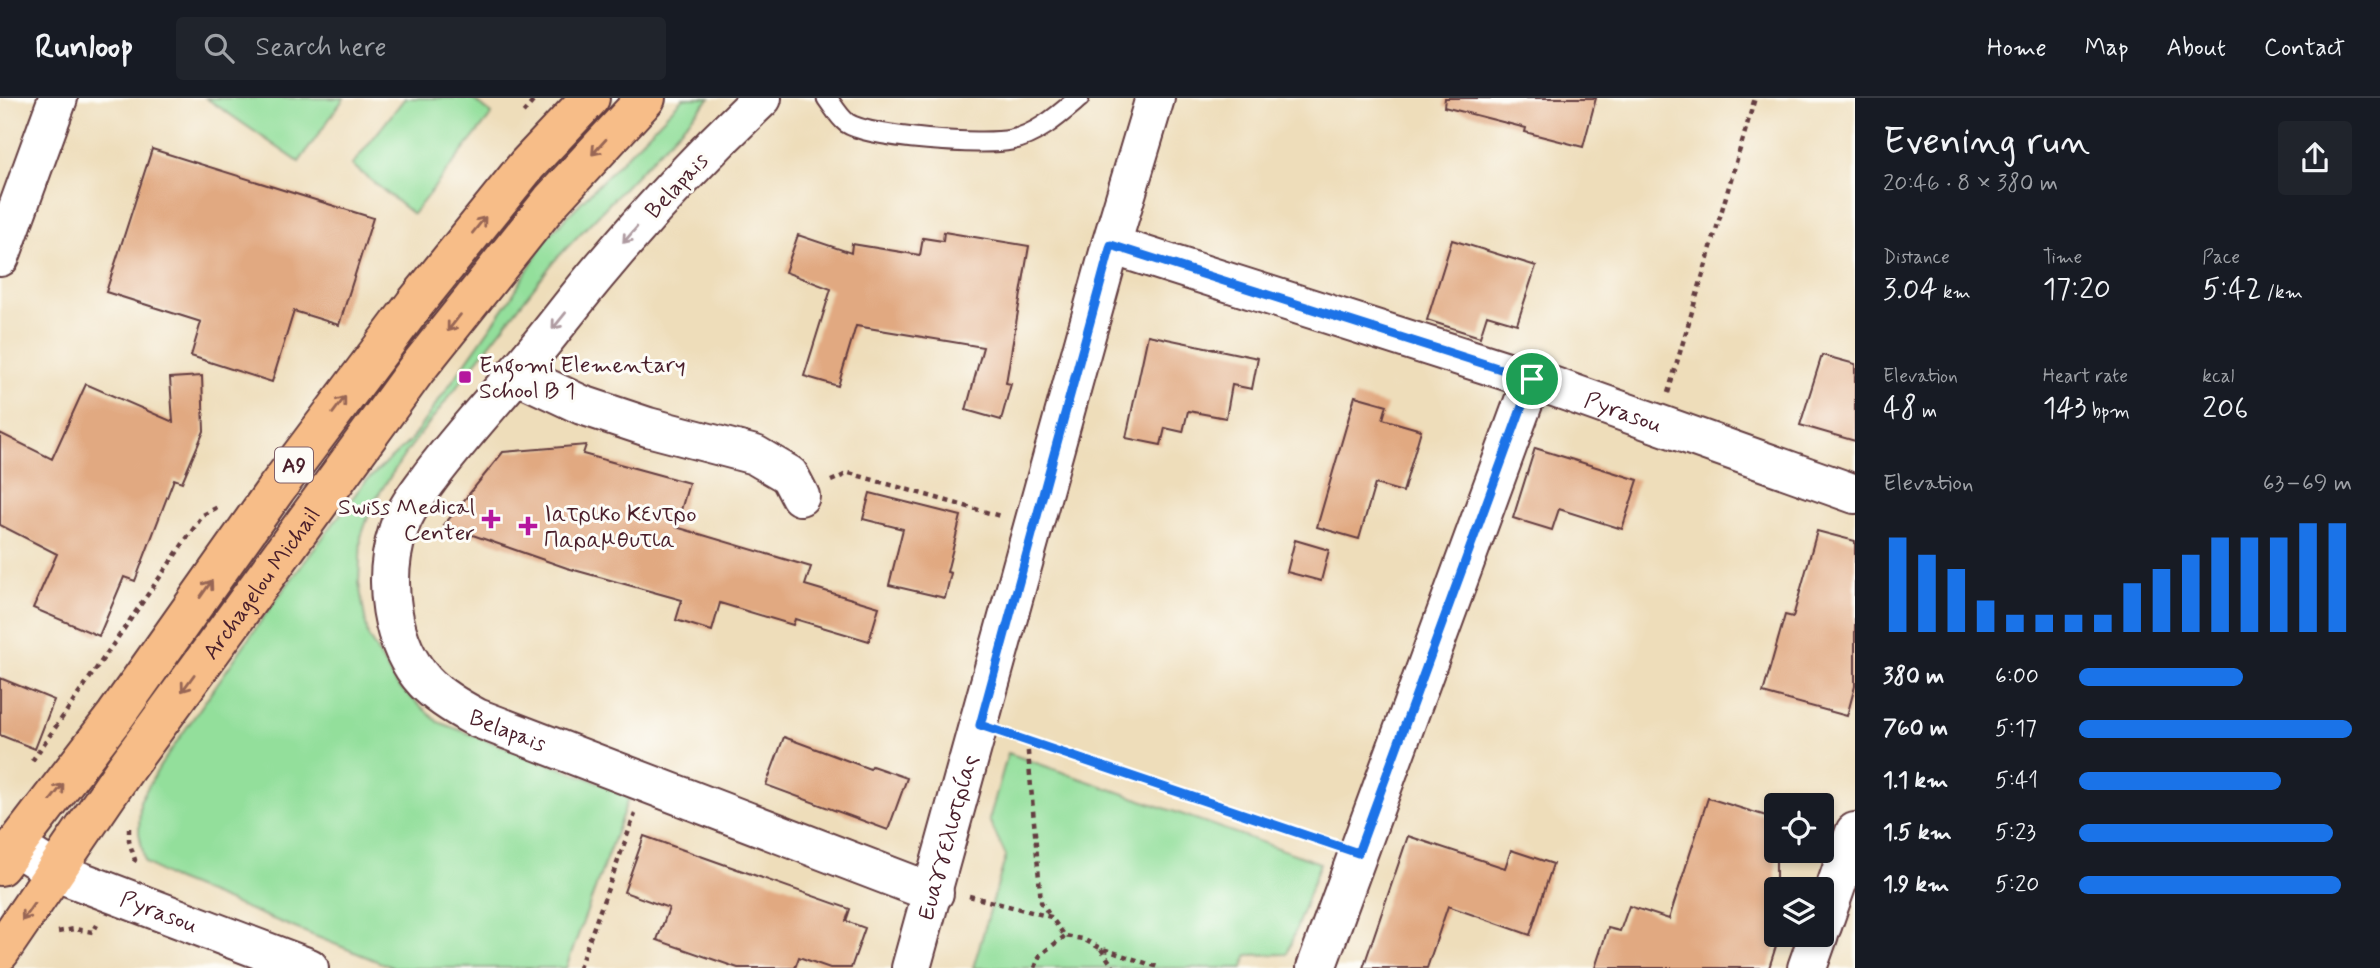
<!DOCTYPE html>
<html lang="en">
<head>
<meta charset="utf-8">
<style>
	:root { --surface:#171b24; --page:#20242c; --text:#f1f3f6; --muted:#9ea1a6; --line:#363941; --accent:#1a73e8 }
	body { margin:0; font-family:Mynerve,sans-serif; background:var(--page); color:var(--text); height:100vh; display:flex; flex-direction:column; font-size:26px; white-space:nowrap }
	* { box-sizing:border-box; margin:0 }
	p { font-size:23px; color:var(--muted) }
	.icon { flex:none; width:38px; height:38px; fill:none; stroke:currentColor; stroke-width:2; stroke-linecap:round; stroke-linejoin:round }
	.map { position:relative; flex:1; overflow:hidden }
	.side { display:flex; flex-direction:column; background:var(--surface); width:525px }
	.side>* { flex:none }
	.controls { position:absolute; left:1764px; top:695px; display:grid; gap:14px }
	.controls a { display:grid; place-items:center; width:70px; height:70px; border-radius:7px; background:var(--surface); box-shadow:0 4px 10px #0003; font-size:35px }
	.pin { position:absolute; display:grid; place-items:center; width:60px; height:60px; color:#fff; margin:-30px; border:4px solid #fff; border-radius:50%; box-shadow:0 2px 7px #0007 }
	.round { display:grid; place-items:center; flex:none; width:74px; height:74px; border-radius:7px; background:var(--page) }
	.overview { display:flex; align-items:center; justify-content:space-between; height:119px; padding:0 28px }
	h1 { font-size:38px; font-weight:600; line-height:52px }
	.metrics { display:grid; grid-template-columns:repeat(3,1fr); gap:10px; height:119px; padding:7px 28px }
	.metrics div { display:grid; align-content:center }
	.metrics b { font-size:30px; font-weight:600 }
	.metrics small { font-size:19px; font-weight:400 }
	.metrics p { font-size:19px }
	.chart { height:196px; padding:14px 28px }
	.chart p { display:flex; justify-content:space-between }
	.chart svg { width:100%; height:126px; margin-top:7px; stroke:var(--accent); stroke-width:6 }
	ul { padding:0 28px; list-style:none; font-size:23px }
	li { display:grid; grid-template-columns:112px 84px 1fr; align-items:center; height:52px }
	li i { height:18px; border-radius:9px; background:var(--accent) }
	header { display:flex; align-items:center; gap:42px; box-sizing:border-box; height:98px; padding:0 35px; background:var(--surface); border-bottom:2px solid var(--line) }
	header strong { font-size:33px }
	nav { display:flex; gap:38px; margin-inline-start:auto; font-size:24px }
	.search { width:490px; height:63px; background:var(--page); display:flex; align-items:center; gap:18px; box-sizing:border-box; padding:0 24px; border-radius:7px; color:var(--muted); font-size:26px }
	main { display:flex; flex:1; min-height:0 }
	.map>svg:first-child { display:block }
	.green { fill:#93df9b; stroke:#6e7f63; stroke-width:2 }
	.building { fill:#e1a981 }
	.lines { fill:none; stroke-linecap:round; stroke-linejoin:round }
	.lane-casing { stroke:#633c40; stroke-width:23 }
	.street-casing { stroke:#633c40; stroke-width:42 }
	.primary-casing { stroke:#633c40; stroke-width:42 }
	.path { stroke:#633c40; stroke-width:4.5; stroke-dasharray:5 5; stroke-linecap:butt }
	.lane { stroke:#fff; stroke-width:19 }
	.street { stroke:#fff; stroke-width:38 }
	.primary { stroke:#f7bd88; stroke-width:38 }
	.oneway { stroke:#986655 }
	.oneway2 { stroke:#ae9aa0 }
	.route-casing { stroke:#fff; stroke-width:14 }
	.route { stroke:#1a73e8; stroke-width:9 }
	.poi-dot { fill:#b5179e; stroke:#fdfcf7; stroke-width:2.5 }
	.labels { text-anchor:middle; stroke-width:6; stroke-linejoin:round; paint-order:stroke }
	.shield { fill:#fdfcf7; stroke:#806168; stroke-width:2 }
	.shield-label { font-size:21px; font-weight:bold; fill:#4a1f2b }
	.street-label { font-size:23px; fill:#4a1f2b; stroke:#fdfcf7 }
	.poi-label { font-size:23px; fill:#4a1f2b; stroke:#fdfcf7; text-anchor:start }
</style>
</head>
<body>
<header>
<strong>Runloop</strong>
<div class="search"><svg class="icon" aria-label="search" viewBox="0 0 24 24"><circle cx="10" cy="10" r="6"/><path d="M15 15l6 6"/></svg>Search here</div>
<nav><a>Home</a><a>Map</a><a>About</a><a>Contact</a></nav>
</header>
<main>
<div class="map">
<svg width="1855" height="870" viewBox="0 0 1855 870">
	<rect width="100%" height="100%" fill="#fdfcf7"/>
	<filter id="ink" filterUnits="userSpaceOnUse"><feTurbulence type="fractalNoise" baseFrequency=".0143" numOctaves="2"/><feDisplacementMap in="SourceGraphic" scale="14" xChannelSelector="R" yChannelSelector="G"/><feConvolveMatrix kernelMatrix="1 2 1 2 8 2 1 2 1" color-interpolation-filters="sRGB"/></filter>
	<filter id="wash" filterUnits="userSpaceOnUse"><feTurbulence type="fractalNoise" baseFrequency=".00686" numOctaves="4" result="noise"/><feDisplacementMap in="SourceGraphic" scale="28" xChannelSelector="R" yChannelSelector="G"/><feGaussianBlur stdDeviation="1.57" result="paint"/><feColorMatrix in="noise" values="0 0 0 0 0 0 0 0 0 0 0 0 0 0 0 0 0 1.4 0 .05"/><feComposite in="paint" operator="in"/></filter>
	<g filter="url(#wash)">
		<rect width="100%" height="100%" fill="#eeddba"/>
		<path class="green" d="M206 0H344L299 64Z
			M405 0H471L492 16 413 116 352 67Z
			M683 0H710L555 162 405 356 373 405 361 439 359 485 368 538 396 586 438 624 630 696 566 870H394L171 780 145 764 139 735 140 703 160 668 272 507 363 386 410 343 511 200 547 139Z
			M1008 655 1320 765 1287 856 1247 857 1243 870H973L1006 758 989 722Z"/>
		<g id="blocks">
			<path class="building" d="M1445 0H1596L1583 49 1525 34 1526 30 1444 9Z
				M152 51 373 120 339 227 294 213 272 284 191 258 201 224 106 194Z
				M944 134 1029 148 1006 285 1011 286 1001 322 966 312 983 249 856 228 838 288 804 278 831 191 785 174 798 137 851 155 852 146 920 157 923 140 943 143Z
				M1452 142 1536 168 1517 226 1487 217 1480 239 1427 222Z
				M1148 237 1258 260 1252 291 1232 287 1226 320 1188 313 1183 334 1165 330 1161 347 1126 340Z
				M1822 257 1855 266V343L1800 327Z
				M202 278 204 333 182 384 174 381 135 483 124 479 99 538 33 510 57 456 0 427V335L52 361 86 286 173 324 170 280Z
				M1355 298 1387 307 1383 321 1421 332 1403 394 1375 386 1359 441 1317 429Z
				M586 347 583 356 689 385 676 429 811 469 805 487 879 509 869 543 795 521 793 527 720 505 712 533 676 522 682 502 567 470 444 427 503 354Z
				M1535 350 1638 382 1622 431 1559 411 1552 432 1513 420Z
				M870 395 961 418 947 474 951 475 945 500 889 487 903 431 863 421Z
				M1817 433 1855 443V588L1847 618 1763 595 1785 517 1793 519Z
				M1295 442 1329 452 1321 483 1287 474Z
				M0 580 54 602 35 651 0 637Z
				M784 639 870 671 872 668 907 680 888 732 766 687Z
				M1708 700 1776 721V848L1769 870H1595L1608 830 1620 833 1629 808 1669 821Z
				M644 738 850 811 846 823 865 830 851 870H830L799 859 795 870H738L657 842 669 810 624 794Z
				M1408 738 1505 770 1511 752 1553 766 1530 837 1448 808 1427 870H1363Z"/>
		</g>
	</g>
	<g filter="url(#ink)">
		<use href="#blocks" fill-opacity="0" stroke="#633c40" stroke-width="2"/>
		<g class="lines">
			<defs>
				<path id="lane" d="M827 0C833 8 839 19 847 25 869 40 984 48 1011 42 1037 37 1060 16 1079 0"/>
				<g id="street">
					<path id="s1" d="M762 0C705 54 652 110 602 170 572 205 546 242 515 277 486 311 457 343 430 379 418 395 404 413 398 433 382 481 390 546 425 584 439 599 458 610 477 620L934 795"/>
					<path id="s2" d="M1111 147 1532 281 1855 396"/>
					<path d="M0 159 58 0"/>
					<path d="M516 276 582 307 648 329 755 357 789 377 800 398"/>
					<path id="s3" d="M15 748 56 774 309 870"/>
					<path d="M1822 828 1855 734"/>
					<path id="s4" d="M911 870 1111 147 1155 0"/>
					<path d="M1316 870 1532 281"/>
					<path d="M1807 870 1819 836"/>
				</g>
				<g id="primary">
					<path d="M0 768 116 617 276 391 414 207 527 67 590 0"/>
					<path id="s5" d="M0 854 125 671 416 272 551 103 646 0"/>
				</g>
			</defs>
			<use href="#lane" class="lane-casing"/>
			<use href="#street" class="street-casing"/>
			<use href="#primary" class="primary-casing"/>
			<path class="path" d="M523 15 536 0
				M1668 295 1755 0
				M831 383 849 375 1000 418
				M1011 638 1324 744
				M1027 643 1041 804 1050 818
				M32 663 203 417 218 409
				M129 730V743L135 762 133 765
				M969 798 1051 819 1065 838 1083 841 1100 850 1161 870
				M58 834 74 831 93 834 97 827
				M1101 851 1114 870
				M579 870 635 716
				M1035 870 1040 857 1065 838"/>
			<use href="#lane" class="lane"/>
			<use href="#street" class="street"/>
			<use href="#primary" class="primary"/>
		</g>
		<defs><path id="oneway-shaft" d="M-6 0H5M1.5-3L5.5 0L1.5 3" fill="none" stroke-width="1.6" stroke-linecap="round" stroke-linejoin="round" transform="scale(1.75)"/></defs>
		<g class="oneway">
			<use href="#oneway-shaft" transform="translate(599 49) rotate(132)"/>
			<use href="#oneway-shaft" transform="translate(479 127) rotate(-51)"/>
			<use href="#oneway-shaft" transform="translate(454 225) rotate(128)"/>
			<use href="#oneway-shaft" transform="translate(339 307) rotate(-53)"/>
			<use href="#oneway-shaft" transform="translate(206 491) rotate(-55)"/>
			<use href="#oneway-shaft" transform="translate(188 585) rotate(126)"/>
			<use href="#oneway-shaft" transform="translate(57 694) rotate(-52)"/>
			<use href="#oneway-shaft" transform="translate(28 814) rotate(125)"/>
		</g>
		<g class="oneway2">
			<use href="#oneway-shaft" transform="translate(630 137) rotate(131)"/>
			<use href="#oneway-shaft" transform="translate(559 223) rotate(129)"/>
		</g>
	</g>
	<g class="lines" filter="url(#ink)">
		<defs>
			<path id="route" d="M1111 147 1532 281 1358 755 980 627Z"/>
		</defs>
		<use href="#route" class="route-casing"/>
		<use href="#route" class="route"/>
	</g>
	<g class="poi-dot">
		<rect x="458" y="272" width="14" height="14" rx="3.5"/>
		<path d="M487.5 410.5h7v7h7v7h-7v7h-7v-7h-7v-7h7z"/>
		<path d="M524.5 417.5h7v7h7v7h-7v7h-7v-7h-7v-7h7z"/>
	</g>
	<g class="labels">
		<rect class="shield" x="275" y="349.5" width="38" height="35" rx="5"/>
		<g class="shield-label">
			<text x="294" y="374">A9</text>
		</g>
		<g class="street-label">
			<text transform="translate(676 87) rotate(-47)" y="8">Belapais</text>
			<text dy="8" stroke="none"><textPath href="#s2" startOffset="539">Pyrasou</textPath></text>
			<text dy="8" stroke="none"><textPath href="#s5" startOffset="452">Archagelou Michail</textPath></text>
			<text dy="8" stroke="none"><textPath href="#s1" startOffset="824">Belapais</textPath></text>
			<text dy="8" stroke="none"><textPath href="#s4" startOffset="136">Ευαγγελιστρίας</textPath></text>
			<text dy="8" stroke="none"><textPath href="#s3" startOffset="159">Pyrasou</textPath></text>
		</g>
		<g class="poi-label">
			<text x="479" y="274">Engomi Elementary<tspan x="479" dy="26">School B 1</tspan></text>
			<text x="475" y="416" text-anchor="end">Swiss Medical<tspan x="475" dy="26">Center</tspan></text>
			<text x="544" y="423">Ιατρικο Κεντρο<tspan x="544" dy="26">Παραμθυτια</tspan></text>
		</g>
	</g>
</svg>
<div class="controls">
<a><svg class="icon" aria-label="locate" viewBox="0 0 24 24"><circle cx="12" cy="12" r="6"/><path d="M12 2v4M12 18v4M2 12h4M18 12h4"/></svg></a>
<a><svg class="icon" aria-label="layers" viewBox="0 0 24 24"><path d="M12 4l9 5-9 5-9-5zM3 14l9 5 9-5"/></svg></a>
</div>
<div class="pin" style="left:1532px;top:281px;background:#1e9e55"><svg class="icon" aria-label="arrive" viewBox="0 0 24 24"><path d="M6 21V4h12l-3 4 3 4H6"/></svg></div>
</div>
<section class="side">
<div class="overview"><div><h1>Evening run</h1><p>20:46 · 8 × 380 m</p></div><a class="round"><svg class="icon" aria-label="share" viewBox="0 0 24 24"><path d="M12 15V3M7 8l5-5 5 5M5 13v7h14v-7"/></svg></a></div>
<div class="metrics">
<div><p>Distance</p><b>3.04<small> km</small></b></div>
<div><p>Time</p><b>17:20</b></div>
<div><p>Pace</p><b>5:42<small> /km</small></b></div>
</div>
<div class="metrics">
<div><p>Elevation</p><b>48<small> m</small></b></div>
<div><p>Heart rate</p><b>143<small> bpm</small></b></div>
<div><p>kcal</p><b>206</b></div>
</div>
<div class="chart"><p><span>Elevation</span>63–69 m</p>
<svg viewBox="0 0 160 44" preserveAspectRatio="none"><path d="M5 44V11M15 44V17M25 44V22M35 44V33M45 44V38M55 44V38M65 44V38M75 44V38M85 44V27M95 44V22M105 44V17M115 44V11M125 44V11M135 44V11M145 44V6M155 44V6"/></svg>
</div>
<ul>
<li><b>380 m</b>6:00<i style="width:60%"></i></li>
<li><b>760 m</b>5:17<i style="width:100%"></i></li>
<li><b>1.1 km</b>5:41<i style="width:74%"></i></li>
<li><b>1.5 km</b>5:23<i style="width:93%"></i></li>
<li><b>1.9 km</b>5:20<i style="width:96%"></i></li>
</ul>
</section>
</main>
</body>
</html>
